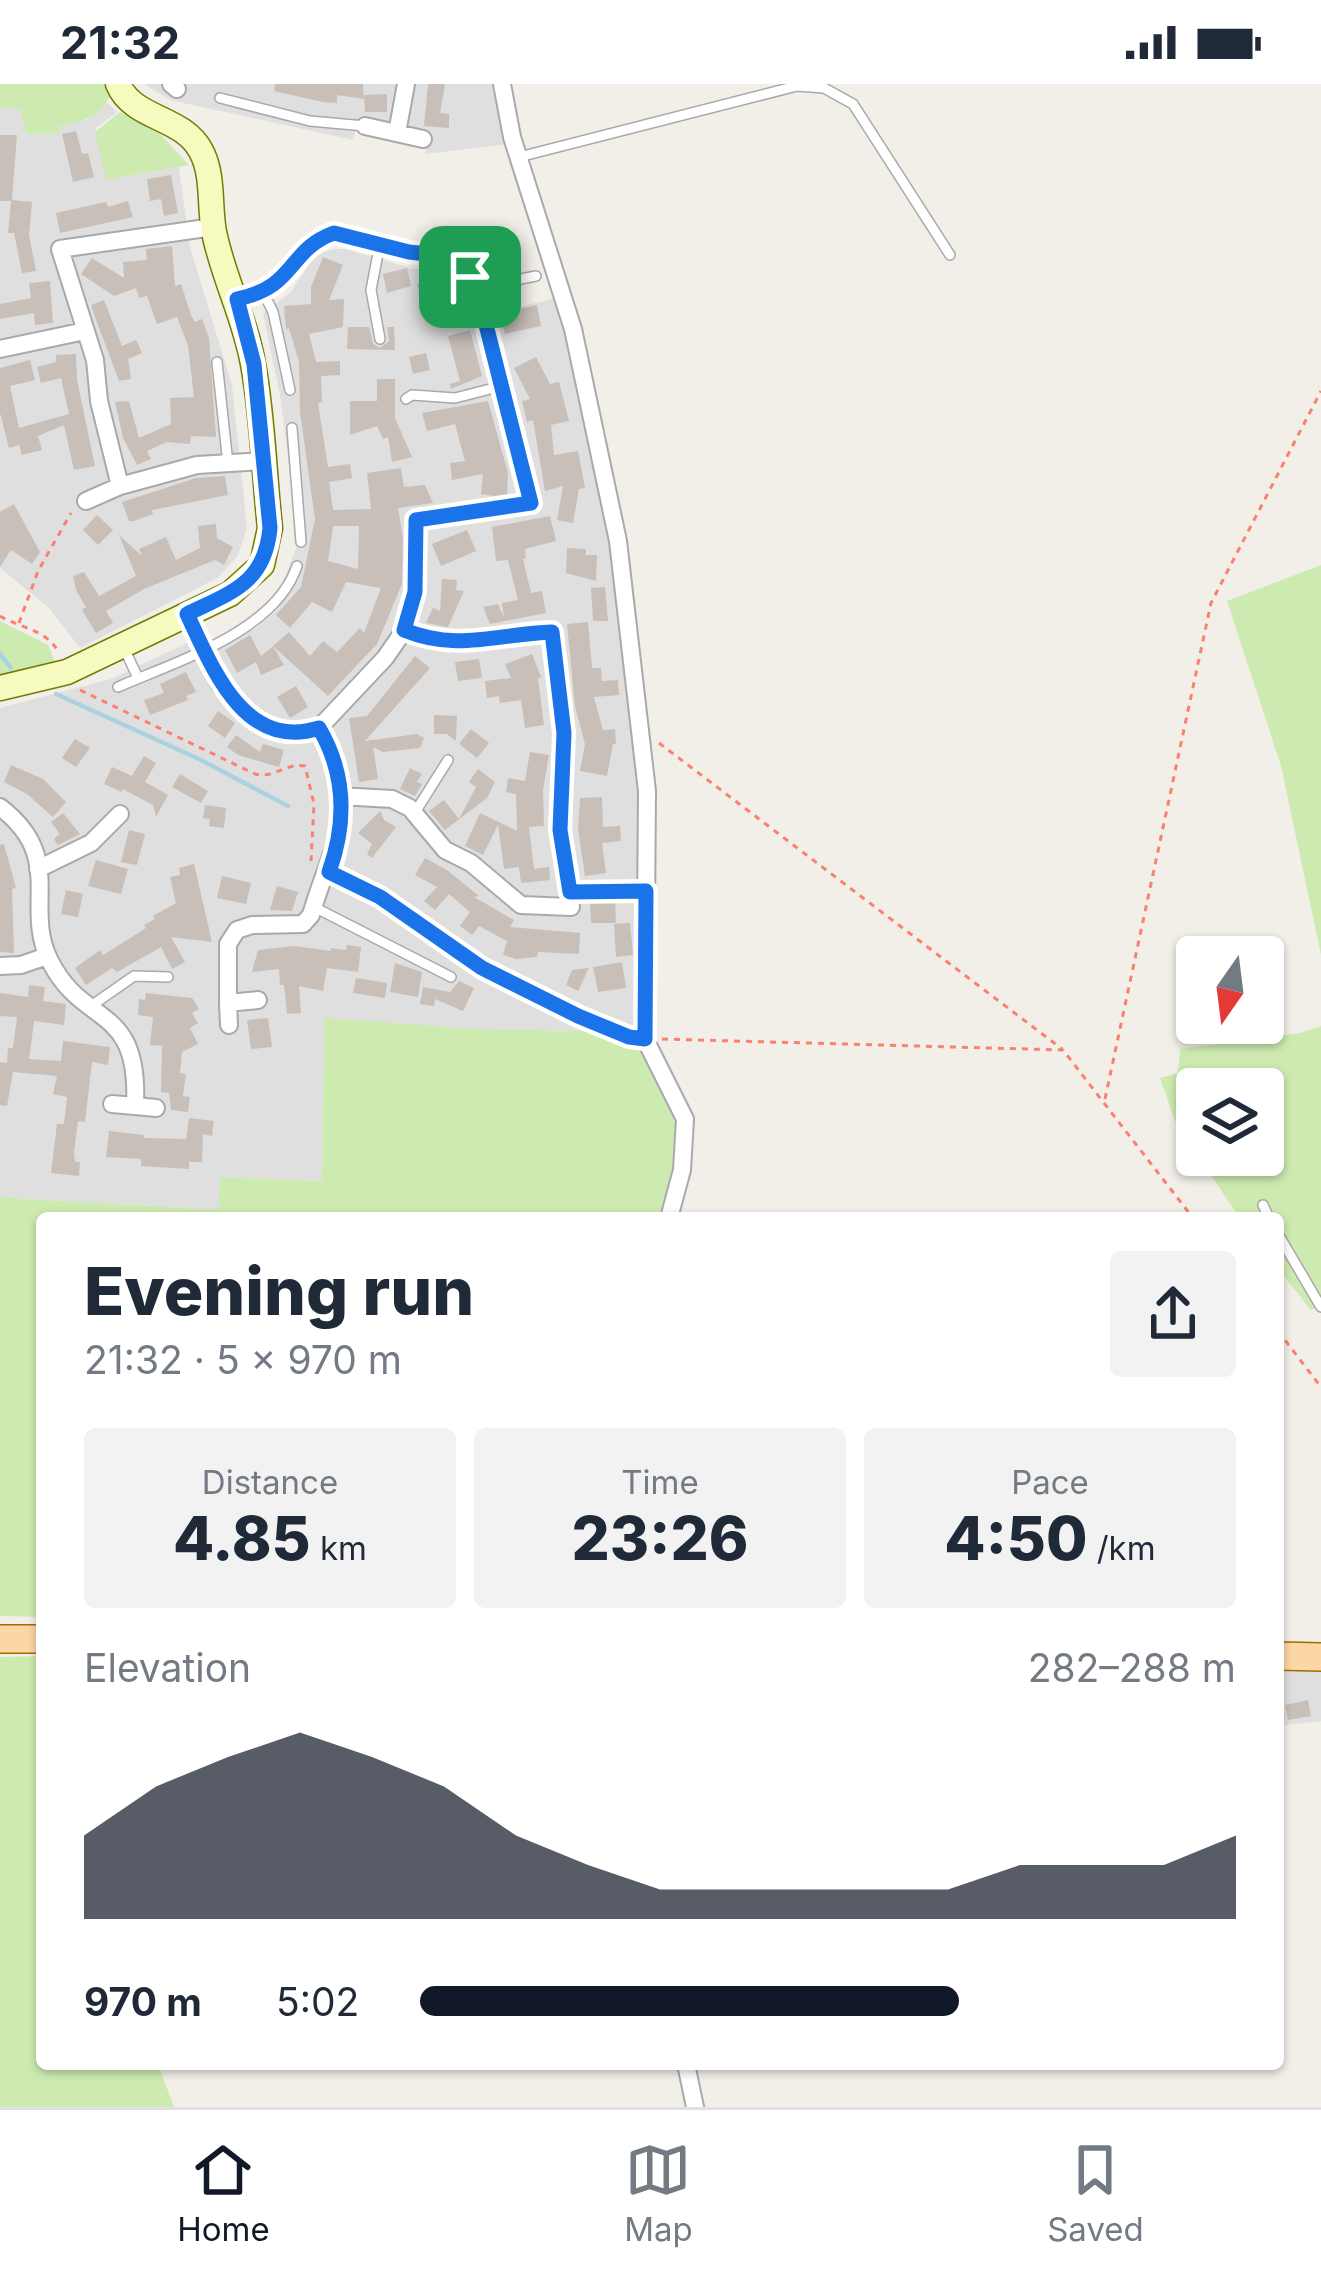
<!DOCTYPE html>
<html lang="en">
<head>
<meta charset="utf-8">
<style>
	:root { --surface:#fff; --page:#f2f2f3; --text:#1f2937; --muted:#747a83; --line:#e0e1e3; --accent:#111827 }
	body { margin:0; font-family:Inter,sans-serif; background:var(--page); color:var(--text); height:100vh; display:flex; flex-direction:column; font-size:45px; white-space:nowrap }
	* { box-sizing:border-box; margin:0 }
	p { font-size:39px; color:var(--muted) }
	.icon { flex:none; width:66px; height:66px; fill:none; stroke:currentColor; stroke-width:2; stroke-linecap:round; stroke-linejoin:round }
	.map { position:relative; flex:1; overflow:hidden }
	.panel { position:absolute; left:36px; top:1128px; width:1248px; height:858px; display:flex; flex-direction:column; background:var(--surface); border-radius:12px; box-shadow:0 3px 9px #0004 }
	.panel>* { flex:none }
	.needle { width:78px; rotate:194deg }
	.buttons { position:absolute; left:1176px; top:852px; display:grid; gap:24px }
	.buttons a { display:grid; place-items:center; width:108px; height:108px; border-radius:12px; background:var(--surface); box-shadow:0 3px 9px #0004; font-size:60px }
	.pin { position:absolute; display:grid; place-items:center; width:102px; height:102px; color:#fff; margin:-51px; border-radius:24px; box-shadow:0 6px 18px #0006 }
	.round { display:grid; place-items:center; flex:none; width:126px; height:126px; border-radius:12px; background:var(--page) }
	.head { display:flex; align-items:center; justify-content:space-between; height:204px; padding:0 48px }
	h1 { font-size:66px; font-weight:800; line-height:90px }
	.metrics { display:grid; grid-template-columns:repeat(3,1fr); gap:18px; height:204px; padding:12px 48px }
	.metrics div { display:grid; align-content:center; border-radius:12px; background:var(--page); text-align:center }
	.metrics b { font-size:60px; font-weight:800 }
	.metrics small { font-size:33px; font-weight:400 }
	.metrics p { font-size:33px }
	.chart { height:336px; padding:24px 48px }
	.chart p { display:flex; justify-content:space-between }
	.chart svg { width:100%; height:216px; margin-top:12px; fill:var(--accent); opacity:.7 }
	ul { padding:0 48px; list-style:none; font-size:39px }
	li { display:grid; grid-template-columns:192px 144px 1fr; align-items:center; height:90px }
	li i { height:30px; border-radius:15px; background:var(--accent) }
	.status { display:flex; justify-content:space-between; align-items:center; height:84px; padding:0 60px; background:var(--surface); direction:ltr }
	.status svg { height:33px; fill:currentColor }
	.menu { display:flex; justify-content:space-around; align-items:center; height:168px; border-top:3px solid var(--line); background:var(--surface); font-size:33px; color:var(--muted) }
	.menu a { display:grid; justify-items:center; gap:6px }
	.menu .active { color:var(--accent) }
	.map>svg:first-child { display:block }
	.residential { fill:#e0dfdf }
	.grass { fill:#cdebb0 }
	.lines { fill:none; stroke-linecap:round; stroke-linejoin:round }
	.stream { stroke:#aad3df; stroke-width:4.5 }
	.building { fill:#c7bfb8; fill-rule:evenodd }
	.lane-casing { stroke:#a9a9a9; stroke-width:12 }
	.street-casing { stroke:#a9a9a9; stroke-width:20 }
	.secondary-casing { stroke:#707d05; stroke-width:27 }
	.primary-casing { stroke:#a06b00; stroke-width:30 }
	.path { stroke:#fa8072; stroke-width:3; stroke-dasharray:6 6; stroke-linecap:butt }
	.lane { stroke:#fff; stroke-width:9 }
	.street { stroke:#fff; stroke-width:16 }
	.secondary { stroke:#f7fabf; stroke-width:24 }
	.primary { stroke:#fcd6a4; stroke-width:27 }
	.route-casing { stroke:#fff; stroke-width:24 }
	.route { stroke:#1a73e8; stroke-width:15 }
</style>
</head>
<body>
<div class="status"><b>21:32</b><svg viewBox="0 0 49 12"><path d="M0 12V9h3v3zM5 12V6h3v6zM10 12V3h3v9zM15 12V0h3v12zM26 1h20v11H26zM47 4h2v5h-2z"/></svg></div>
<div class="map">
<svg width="1321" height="2023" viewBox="0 0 1321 2023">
	<rect width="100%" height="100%" fill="#f2efe9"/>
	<path class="residential" d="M144 0H492L509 60 425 70 429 49 359 33 353 56 170 16Z
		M107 19 117 28 96 44 106 96 179 83 190 163 232 301 247 444 238 471 219 493 80 564 49 524 0 484V24L20 25 28 50 59 49 60 42 86 36Z
		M333 165H345L410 184 441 188 455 195 464 207 469 235 556 214 605 407 637 676 640 948 476 945 324 935 322 1097 221 1093 218 1126 0 1113V624L111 595 187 559 223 560 258 543 278 525 289 508 280 504 296 465 295 428 280 311 263 229 291 208 315 171Z
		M1278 1581H1321V1637L1278 1642Z"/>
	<path class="grass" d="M0 0H103L110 11C103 33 80 38 60 42L59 49 27 50 20 25 0 24Z
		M120 28 161 51 189 81 106 96 95 48Z
		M1321 481V871L1281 682 1227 517Z
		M0 537 48 561 55 578 0 593Z
		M324 934 476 945 640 948C649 964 663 982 668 999 682 1043 675 1093 657 1134H42V1533L0 1532V1113L218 1126 220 1093 322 1097Z
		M1321 942V1221L1311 1226 1278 1185V1134H1240L1197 1071H1263V1005H1197V1070L1175 1037 1160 994 1178 989 1180 965 1300 949Z
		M42 1572V1980H158L174 2023H0V1573Z"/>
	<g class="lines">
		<path class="stream" d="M0 570 11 584
			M56 610 201 676 288 722"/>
	</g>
	<path class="building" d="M275 0H363L364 15 337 11V19L323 18 274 7Z
		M428 0H445L440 29 449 30V44L424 42Z
		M387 10V28H365L364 11Z
		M76 47 82 70 88 69 94 93 73 98 62 50Z
		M0 51H17L12 116 32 118 29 151 36 187 22 189 14 149H8L11 117H0Z
		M171 91 178 129 164 132 161 115 150 117 147 95Z
		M128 117 133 133 60 149 56 129 106 118 108 123Z
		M172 162 175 202 181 200 191 231 195 238 202 235 209 254 216 353 191 352 190 360 167 358 147 367 151 375 137 381 123 354 115 318 129 317 139 354 171 340 170 314 194 313 188 262 177 233 157 240 147 212 139 214 136 204 114 212 81 190 92 174 124 194 123 178 147 176 146 165Z
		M323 173 343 181 329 216 344 215 343 243 309 250 316 278 340 277V291L321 292 322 318 318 319 328 383 350 380 352 394 329 398 333 426 371 425 367 389 401 384 404 403 425 401 433 419 398 424 403 455 402 500 377 560 328 612 273 562 289 548 310 572 323 557 337 568 360 544 364 549 381 504 346 498 332 528 312 518 290 544 276 531 301 503 315 435 300 328 299 278 289 244 286 245 284 222 311 220V203ZM333 442H359L358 485 328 477Z
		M407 184 411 202 387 209 383 190Z
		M438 193 444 211 422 218 417 200Z
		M50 197 53 239 35 241 34 229 0 235V220L31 214 29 199Z
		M104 216 122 262 136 256 142 269 128 275 131 295 119 297 95 233 91 221Z
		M537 221 541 242 505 250 500 229Z
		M348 243H369L373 260 380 264 389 257 387 243H394L395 266 347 265Z
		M470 246 482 292 451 305 450 300 460 297 448 252Z
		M426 269 430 286 413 290 409 273Z
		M76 270 77 296 95 382 74 386 64 341 38 352 42 366 22 371 19 361 9 364 0 329V284L30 276 35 296 10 302 19 344 69 330 61 294 41 299 37 283 56 278V271Z
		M536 273 550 300 559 298 569 337 551 341 554 371 578 367 585 404 579 405 573 439 557 436 563 402 545 407 533 336 527 338 522 317 530 315 514 284Z
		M377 295H395V334L412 373 392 378 388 353 383 355 377 342 350 351V317H377Z
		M488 317 508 389 507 410 494 412 481 410 483 390 452 396 450 379 465 377 455 340 427 347 422 329Z
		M225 392 228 411 152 426 153 430 134 437H129L122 418 196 394Z
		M14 420 40 468 32 480 11 466 0 483V428Z
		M97 431 113 446 98 461 83 446Z
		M550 432 556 457 525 465 526 474 523 475 531 509 542 507 546 529 490 540 483 523 498 520 504 534 502 519 518 516 508 476 496 477 492 443Z
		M216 440 217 454 233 463 224 481 215 476 144 505 106 527 113 539 96 549 82 526 86 523 76 506 73 492 84 488 99 512 136 492 119 451 142 472 139 465 166 453 176 476 200 464 198 442Z
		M467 446 476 467 441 482 432 460Z
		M567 464 586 465V471H597L596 497 566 489Z
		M442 495 457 496 456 506 464 507 448 543 426 539 433 524 440 527Z
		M605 503 608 537H593L591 504Z
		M588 538 592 584H601L602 597 618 596 619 611 594 613 603 646 615 645 616 660H613L607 692 580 687 585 660 575 623 567 540Z
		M250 551 261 572 273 562 284 581 261 591 256 578 237 589 225 566Z
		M532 570 541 593 538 595 544 641 525 644 521 616 500 619 499 612 487 614 485 597 511 594 505 580Z
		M415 572 430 584 365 657 417 650 424 654 420 664 383 668 373 663 378 695 359 698 349 634 367 632Z
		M479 575 482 594 458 597 455 578Z
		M186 588 196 608 186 612 188 616 150 631 144 616 164 609 160 600Z
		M296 602 308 623 290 634 277 613Z
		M218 627 235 639 225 654 208 642Z
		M434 631 457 632 456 657 447 650H434Z
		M471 645 489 659 477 674 459 660Z
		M236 651 260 668 263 660 284 666 279 683 238 671 227 663Z
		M75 655 90 664 76 683 62 674Z
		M530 668 549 671 543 706 544 742 529 743 534 785 549 783 550 796 521 799 519 783 504 785 498 741 483 771 465 762 480 729 517 747 516 710 506 708 508 694 525 697Z
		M144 672 156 679 145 698 168 711 156 733 153 721 123 705 122 708 104 700 112 683 132 692Z
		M11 681 43 695 66 718 53 733 27 710 4 698Z
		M410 684 422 690 417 698 422 700 415 712 400 705Z
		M478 685 495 698 487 714 445 746 429 727 444 716 459 735 476 703 469 698Z
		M180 690 208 707 201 719 172 703Z
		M602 713 603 743 620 742 621 757 602 759 606 789 585 792 578 744 580 714Z
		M205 721 226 724 224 744 209 742 210 735 203 734Z
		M380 727 384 736 396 743 372 774 367 770 372 760 358 749Z
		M63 729 80 750 58 761 54 755 60 750 51 738Z
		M129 746 145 750 137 781 121 778Z
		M4 760 16 804 12 805 14 869 0 868V761Z
		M425 774 447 786 479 812 474 813 514 836 510 843 580 849 579 870 538 868 537 873 516 875 503 871 507 857 479 842 472 851 460 842 470 828 449 810 435 826 424 817 437 803 415 791Z
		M96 776 128 785 121 810 88 802Z
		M194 780 212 858 171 853 185 878 172 885 161 863 117 888 112 884 86 901 75 884 100 866 103 871 146 844 144 841 155 835 153 832 176 819 170 793 180 791 179 784Z
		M222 792 251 799 246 820 217 814Z
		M277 802 298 808 292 827 270 826Z
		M66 806 83 810 78 833 61 830Z
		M615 816 616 839H591L590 817Z
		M630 839 633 871 616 873 614 840Z
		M347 861 361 863 358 888 327 884 323 907 299 902 301 929 287 930 284 901H280L279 885 252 888 258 866 294 862 331 867V864L346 866Z
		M622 878 626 904 598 908 593 883Z
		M395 879 422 888 418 913 390 908Z
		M589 884 578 907 566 901 572 886Z
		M356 894 387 899 385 914 353 909Z
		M459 897 474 904 463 927 435 915 434 922 420 920 423 903 450 908Z
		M29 901 45 903 43 917 66 920 64 941 34 937 29 975 61 977 63 957 110 963 108 981 92 978 85 1038 78 1037 74 1068 75 1078H80L79 1092 51 1089 57 1040H64L67 1013 53 1010 57 992 13 988 7 1022 0 1021V978L7 979 8 964H13L17 933 0 932V909L28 913Z
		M146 909 192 914 199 925 192 929 198 939 190 944 198 960 182 968 180 989 186 990 183 1012 190 1013 188 1028 171 1026 169 1009 161 1008 162 962 150 961 153 933 138 931 139 915 145 916Z
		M268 934 272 963 251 965 247 936Z
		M189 1034 214 1037 212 1052 203 1050 202 1078H189V1085L141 1082V1075L106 1073 109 1047 144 1051V1054L186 1055Z
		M1308 1616 1311 1632 1288 1636 1285 1621Z"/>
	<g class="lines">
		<defs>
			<path id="lane" d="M220 14 310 37 365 42
				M519 73 797 2 824 4 853 20 950 171
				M380 159 371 206 380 255
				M475 204 536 192
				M263 208 273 228 290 306
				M217 278 228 380
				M406 315 412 311 455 314 502 302
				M292 344 301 458
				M123 562 138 594
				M118 603C177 577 275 548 297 482
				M414 730 448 676
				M314 823 451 893
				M91 922 134 892 168 893
				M1263 1121 1269 1134
				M1278 1150 1321 1223"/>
			<path id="street" d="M171 0 177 5
				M502 0 512 53 573 245 618 457 647 707 645 955 685 1035 682 1086 669 1134
				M365 42 423 55
				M397 49 406 0
				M213 143 60 165 95 276 99 317 120 402 197 381 263 377
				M0 265 85 247
				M86 417 120 402
				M187 530 219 599 244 627 275 646 300 649 319 644 385 574 403 548 415 508 416 436 531 419 478 209 461 182 446 173 409 168 334 149C287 167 297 202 237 215
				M340 712 392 715 410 724 445 766 471 779 521 821 571 823 560 746 564 649 552 548C496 550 458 568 403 546
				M0 723C67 774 22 822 50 877 84 945 140 918 135 1022L156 1024
				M38 785 91 759 120 730
				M0 882 21 881 47 872
				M258 916 228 919V860L237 846 252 841 303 840 311 831C333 755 365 724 319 644
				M228 919 229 941
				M112 1020 135 1022
				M686 1980 695 2023"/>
			<path id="secondary" d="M0 604 67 588 230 510 262 481 270 444C264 390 263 334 253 280 245 234 223 193 214 148 209 122 214 91 201 67 183 32 133 36 118 0"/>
			<path id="primary" d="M0 1555H42
				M1278 1572 1321 1573"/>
		</defs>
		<use href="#lane" class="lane-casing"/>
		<use href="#street" class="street-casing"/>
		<use href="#secondary" class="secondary-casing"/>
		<use href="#primary" class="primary-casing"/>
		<path class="path" d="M0 532C20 544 45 545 58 567
			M19 539 38 487 71 429
			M80 606 255 690C274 695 287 678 305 682L314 720 311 777
			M659 659 1062 965
			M339 792 380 813 482 884 629 953
			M588 808 632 807
			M662 955 1063 966 1193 1134
			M1105 1015 1211 519 1321 307
			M1278 1247 1321 1303"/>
		<use href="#lane" class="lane"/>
		<use href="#street" class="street"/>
		<use href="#secondary" class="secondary"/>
		<use href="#primary" class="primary"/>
	</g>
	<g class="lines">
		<defs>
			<path id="route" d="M334 149 409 168 446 172 461 182 478 209 531 419 416 436 415 508 404 546C458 568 496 550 552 548L564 649 560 746 570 808 646 807 645 955 629 953 578 932 482 884 380 813 329 788C347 738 346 690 319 644 244 668 212 583 187 530 232 508 265 499 270 444L254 280 237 215C297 203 287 166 334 149Z"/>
		</defs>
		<use href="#route" class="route-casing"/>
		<use href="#route" class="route"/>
	</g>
</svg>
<div class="buttons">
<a><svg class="needle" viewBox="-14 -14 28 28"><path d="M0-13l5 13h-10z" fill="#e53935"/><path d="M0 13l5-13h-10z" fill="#747a83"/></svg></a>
<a><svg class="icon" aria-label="layers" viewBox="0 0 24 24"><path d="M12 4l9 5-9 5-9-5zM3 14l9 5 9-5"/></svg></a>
</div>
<div class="pin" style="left:470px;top:193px;background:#1e9e55"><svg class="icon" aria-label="arrive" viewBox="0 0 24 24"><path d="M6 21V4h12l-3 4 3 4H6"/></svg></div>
<section class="panel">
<div class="head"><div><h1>Evening run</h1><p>21:32 · 5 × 970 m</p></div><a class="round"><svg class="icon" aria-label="share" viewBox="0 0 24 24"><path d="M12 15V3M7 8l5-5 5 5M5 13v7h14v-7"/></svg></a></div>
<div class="metrics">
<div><p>Distance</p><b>4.85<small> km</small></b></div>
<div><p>Time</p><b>23:26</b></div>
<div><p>Pace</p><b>4:50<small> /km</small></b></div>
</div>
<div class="chart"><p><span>Elevation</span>282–288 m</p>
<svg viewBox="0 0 160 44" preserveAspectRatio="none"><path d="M0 44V27L10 17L20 11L30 6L40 11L50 17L60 27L70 33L80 38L90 38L100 38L110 38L120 38L130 33L140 33L150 33L160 27V44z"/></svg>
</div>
<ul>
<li><b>970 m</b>5:02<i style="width:66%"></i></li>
</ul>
</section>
</div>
<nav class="menu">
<a class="active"><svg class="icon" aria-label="home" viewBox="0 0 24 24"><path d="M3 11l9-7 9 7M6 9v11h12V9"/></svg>Home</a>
<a><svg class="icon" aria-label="map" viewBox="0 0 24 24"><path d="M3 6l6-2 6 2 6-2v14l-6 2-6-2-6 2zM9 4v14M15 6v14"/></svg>Map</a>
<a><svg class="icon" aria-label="saved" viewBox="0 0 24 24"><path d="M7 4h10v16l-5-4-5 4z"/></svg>Saved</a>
</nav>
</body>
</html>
